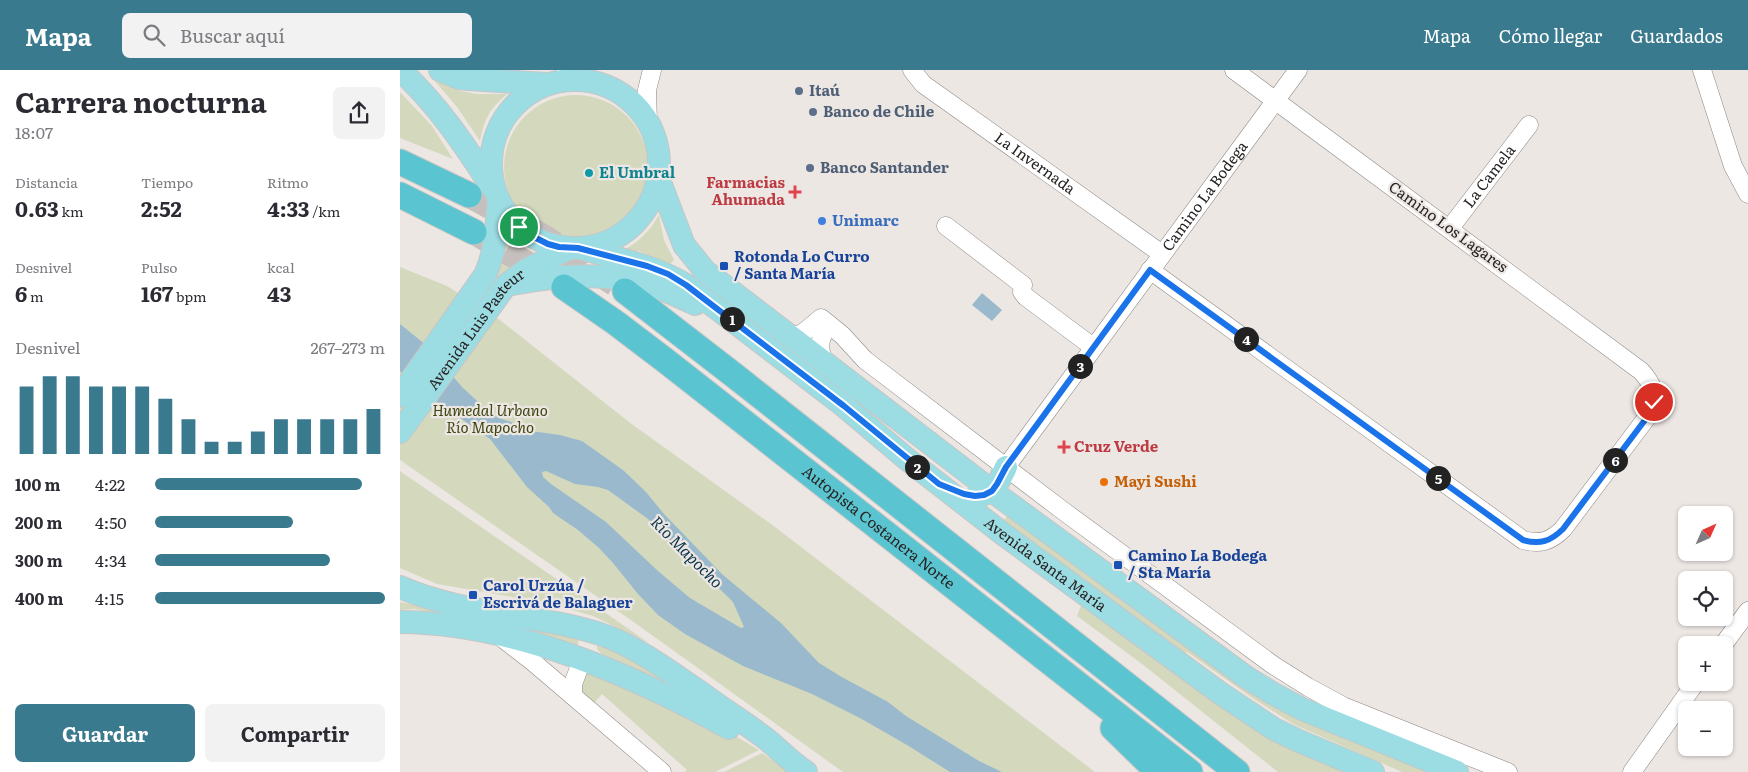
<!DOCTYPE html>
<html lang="es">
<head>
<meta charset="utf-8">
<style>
	:root { --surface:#fff; --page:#f2f2f3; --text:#2b2b33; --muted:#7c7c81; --accent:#3a7a8e }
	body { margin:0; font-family:Literata,serif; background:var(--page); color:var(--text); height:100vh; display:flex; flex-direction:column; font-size:19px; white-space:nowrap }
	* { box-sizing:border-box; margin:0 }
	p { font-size:16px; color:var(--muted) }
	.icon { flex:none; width:28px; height:28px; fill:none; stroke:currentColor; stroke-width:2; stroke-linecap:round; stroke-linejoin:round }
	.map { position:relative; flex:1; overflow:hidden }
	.drawer { display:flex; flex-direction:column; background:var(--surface); width:400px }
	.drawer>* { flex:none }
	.needle { width:32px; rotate:45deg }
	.controls { position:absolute; left:1278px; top:436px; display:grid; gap:10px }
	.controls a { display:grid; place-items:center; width:55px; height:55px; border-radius:8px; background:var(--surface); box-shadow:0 1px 4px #0004; font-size:25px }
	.pin { position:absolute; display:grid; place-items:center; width:42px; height:42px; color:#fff; margin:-21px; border:2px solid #fff; border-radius:50%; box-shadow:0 1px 5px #0007 }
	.km { position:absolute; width:25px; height:25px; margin:-12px; border-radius:50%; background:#222; color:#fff; font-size:14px; line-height:25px; text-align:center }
	.round { display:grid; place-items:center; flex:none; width:52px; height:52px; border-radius:8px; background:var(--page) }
	.headline { display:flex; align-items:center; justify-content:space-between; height:85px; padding:0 15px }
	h1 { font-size:28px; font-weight:700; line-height:38px }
	.metrics { display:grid; grid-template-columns:repeat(3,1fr); gap:8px; height:85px; padding:5px 15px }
	.metrics div { display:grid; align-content:center }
	.metrics b { font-size:21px; font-weight:700 }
	.metrics small { font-size:14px; font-weight:400 }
	.metrics p { font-size:14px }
	.chart { height:140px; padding:10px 15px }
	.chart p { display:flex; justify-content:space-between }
	.chart svg { width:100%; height:90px; margin-top:5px; stroke:var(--accent); stroke-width:6 }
	.action { display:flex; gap:10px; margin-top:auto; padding:10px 15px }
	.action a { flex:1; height:58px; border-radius:8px; background:var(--accent); color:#fff; font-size:20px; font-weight:700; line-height:58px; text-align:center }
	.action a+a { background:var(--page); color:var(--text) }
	ul { padding:0 15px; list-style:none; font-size:16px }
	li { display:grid; grid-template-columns:80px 60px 1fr; align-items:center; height:38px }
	li i { height:12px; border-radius:6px; background:var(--accent) }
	header { display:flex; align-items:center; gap:30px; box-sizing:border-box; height:70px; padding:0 25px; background:var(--accent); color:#fff }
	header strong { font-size:24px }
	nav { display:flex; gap:28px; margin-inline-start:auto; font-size:18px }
	.search { width:350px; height:45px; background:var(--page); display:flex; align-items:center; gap:12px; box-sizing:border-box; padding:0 18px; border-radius:8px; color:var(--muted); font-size:19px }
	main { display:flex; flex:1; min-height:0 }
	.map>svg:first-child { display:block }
	.green { fill:#d4d9be }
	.water { fill:#9ab9cc; fill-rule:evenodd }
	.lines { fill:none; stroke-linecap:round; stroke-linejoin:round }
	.highway-tunnel { stroke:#c5c0bd; stroke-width:25; stroke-dasharray:25 12; stroke-linecap:butt }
	.minor-casing { stroke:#8d8784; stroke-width:19 }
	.major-casing { stroke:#c7c6c6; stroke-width:24 }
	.highway-casing { stroke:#c7c6c6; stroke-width:27 }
	.minor { stroke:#fff; stroke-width:18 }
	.major { stroke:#9cdce3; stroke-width:22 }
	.highway { stroke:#5ac4d0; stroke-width:25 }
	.route-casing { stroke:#fff; stroke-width:10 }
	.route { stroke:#1a73e8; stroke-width:6 }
	.service-dot { fill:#5c6f8a; stroke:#ede7e4; stroke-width:2 }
	.culture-dot { fill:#0f9aa8; stroke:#ede7e4; stroke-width:2 }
	.health-dot { fill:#e0444e; stroke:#ede7e4; stroke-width:2 }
	.shop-dot { fill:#3f7fe0; stroke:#ede7e4; stroke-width:2 }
	.transit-dot { fill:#1a4fb4; stroke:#ede7e4; stroke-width:2 }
	.food-dot { fill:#e8710a; stroke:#ede7e4; stroke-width:2 }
	.labels { text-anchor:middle; stroke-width:4.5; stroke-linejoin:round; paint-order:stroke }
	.service-label { font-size:15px; font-weight:bold; fill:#4e5e75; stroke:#ede7e4; text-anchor:start }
	.street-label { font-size:15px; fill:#262322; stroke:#ede7e4 }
	.culture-label { font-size:15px; font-weight:bold; fill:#0d838f; stroke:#ede7e4; text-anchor:start }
	.health-label { font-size:15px; font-weight:bold; fill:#be3a42; stroke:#ede7e4; text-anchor:end }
	.shop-label { font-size:15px; font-weight:bold; fill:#366cbe; stroke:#ede7e4; text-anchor:start }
	.transit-label { font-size:15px; font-weight:bold; fill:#164399; stroke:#ede7e4; text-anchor:start }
	.park-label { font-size:15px; font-style:italic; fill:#404611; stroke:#ede7e4 }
	.food-label { font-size:15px; font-weight:bold; fill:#c56008; stroke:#ede7e4; text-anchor:start }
	.water-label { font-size:16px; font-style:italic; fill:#0b364b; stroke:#ede7e4 }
</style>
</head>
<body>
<header>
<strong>Mapa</strong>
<div class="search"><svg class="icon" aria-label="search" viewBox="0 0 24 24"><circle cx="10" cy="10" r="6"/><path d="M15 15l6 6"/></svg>Buscar aquí</div>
<nav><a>Mapa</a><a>Cómo llegar</a><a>Guardados</a></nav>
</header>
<main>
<section class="drawer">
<div class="headline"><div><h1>Carrera nocturna</h1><p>18:07</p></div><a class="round"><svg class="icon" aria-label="share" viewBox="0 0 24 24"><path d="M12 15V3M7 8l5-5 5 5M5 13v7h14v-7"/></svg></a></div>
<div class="metrics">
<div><p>Distancia</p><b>0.63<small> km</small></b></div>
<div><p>Tiempo</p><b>2:52</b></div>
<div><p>Ritmo</p><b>4:33<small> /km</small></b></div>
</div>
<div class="metrics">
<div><p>Desnivel</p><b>6<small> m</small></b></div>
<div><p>Pulso</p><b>167<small> bpm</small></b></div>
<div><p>kcal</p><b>43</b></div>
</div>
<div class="chart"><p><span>Desnivel</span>267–273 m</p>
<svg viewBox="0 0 160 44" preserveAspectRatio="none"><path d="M5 44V11M15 44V6M25 44V6M35 44V11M45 44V11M55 44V11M65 44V17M75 44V27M85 44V38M95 44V38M105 44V33M115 44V27M125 44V27M135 44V27M145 44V27M155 44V22"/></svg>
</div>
<ul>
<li><b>100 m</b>4:22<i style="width:90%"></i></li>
<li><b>200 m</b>4:50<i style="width:60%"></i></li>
<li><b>300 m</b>4:34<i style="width:76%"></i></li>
<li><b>400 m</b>4:15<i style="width:100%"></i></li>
</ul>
<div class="action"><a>Guardar</a><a>Compartir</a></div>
</section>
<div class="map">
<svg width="1348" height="702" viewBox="0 0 1348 702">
	<rect width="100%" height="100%" fill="#ede7e4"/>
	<path class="green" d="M33 9 61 21 76 24H107C89 40 85 48 80 71L57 37Z
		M0 22 32 56 53 89 0 68Z
		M104 97a72 72 0 1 1 144 0a72 72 0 1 1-144 0Z
		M259 145 264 170 274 190 270 194 239 181 220 182C238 173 249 162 259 145Z
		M107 164 120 175 139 185C105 196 98 208 78 236L100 250 229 352 371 454 695 702H443L235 553 0 390V197L47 216 75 234 103 166Z
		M0 401 249 573 193 546 148 533 37 514 0 498Z
		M609 444 842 616 1035 702H1002L893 654 854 629 787 582 784 584 710 531 604 450Z
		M0 532 179 569 177 582 147 568 14 539 0 540Z
		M682 533 954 702H878L742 594 677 546Z
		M199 570 283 622 204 587 197 579V571Z
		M187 596 331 669 334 665 359 680 315 702H285L287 700 202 624 194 633C177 619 179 616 187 596Z
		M362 683 389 702H324Z"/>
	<path class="water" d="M582 223 602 240 592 251 572 235Z
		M0 254 26 275 62 317 89 342 99 348 114 353 131 361 160 365 182 371 223 400 246 422 264 444 323 505 381 553 419 593 440 606 488 632 506 646 579 691 602 702H550L507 675 460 648 412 624 343 596 285 564 258 545 238 524 213 493 199 478 178 460 153 443 149 437 127 417 90 369 33 329 6 308 0 301ZM146 401 175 414 198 417 208 420 248 449 333 532 344 557 341 558 290 528 258 501 206 452 151 414 143 407 142 402Z"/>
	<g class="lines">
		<path class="highway-tunnel" d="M69 125 144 167 215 214
			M74 162 149 207"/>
		<defs>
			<g id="minor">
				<path id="s1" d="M512 0 523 14 762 184"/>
				<path d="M1302 0 1333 96 1348 124"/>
				<path d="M158 12 171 0"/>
				<path d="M248 54 247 20 252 0"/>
				<path d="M546 156 623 215 622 222 626 227 693 277"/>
				<path id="s2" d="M1050 158 1129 55"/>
				<path d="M750 200 1123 470C1140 475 1151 471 1163 459L1251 342C1257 325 1253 314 1241 301L834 0"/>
				<path d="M392 267 403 263 421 248 442 265 465 290 662 440 873 595 908 617 943 636 1108 702"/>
				<path d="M423 291C418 274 420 269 428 254"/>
				<path id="s3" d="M606 397 898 0"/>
				<path d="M102 568 133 592 262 702"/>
				<path d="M1323 575 1348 541"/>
				<path d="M173 626V614L182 590"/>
				<path d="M1232 702 1296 612"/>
			</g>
			<g id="major">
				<path d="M0 0C37 34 64 74 91 116"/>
				<path d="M40 0 59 8 68 9 147 14"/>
				<circle cx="175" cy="94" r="84"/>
				<path d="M258 107 284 175 305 201 592 421 846 607 872 623 902 639 1057 702"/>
				<path id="s4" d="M179 178C216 188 253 195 286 215L444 336 508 390 603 464 820 623 874 659 899 671 973 702"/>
				<path d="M112 214C152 206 195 203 234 211 255 215 276 225 295 234"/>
				<path d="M0 326 85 205C96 181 96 156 99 130"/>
				<path id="s5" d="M0 362 106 215 126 200 170 178"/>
				<path d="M577 426C594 424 600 410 606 397"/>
				<path d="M0 517C65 546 139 543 206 566 240 579 270 602 300 622 321 638 344 652 365 668 379 679 391 692 406 702"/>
				<path d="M0 552C114 553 231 604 329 658"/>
			</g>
			<g id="highway">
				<path d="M0 92 69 125"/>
				<path d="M0 125 74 162"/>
				<path id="s6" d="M164 217 216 253 266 291 790 702"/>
				<path d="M225 221 335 306 837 702"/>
				<path d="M713 658 758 702"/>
			</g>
		</defs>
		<use href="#minor" class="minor-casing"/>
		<use href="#major" class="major-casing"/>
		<use href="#highway" class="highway-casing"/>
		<use href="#minor" class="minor"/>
		<use href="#major" class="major"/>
		<use href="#highway" class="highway"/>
	</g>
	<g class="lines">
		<defs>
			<path id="route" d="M119 157 128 164 148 174 159 177 178 178 247 196 268 204 286 215 444 336 539 414 564 424 575 426 584 425 592 421 597 414 606 397 750 200 1123 470C1140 475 1151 471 1163 459L1251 342 1254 332"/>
		</defs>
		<use href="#route" class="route-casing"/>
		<use href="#route" class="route"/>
	</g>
	<g class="service-dot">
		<circle cx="399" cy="21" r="5"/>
		<circle cx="413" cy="42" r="5"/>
		<circle cx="410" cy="98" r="5"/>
	</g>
	<circle class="culture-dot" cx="189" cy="103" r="5"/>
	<g class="health-dot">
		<path d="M392.5 114.5h5v5h5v5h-5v5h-5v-5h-5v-5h5z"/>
		<path d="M661.5 369.5h5v5h5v5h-5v5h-5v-5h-5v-5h5z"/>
	</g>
	<circle class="shop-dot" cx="422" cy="151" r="5"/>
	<g class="transit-dot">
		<rect x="319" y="191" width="10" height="10" rx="2.5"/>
		<rect x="713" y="490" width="10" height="10" rx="2.5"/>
		<rect x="68" y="520" width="10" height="10" rx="2.5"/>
	</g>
	<circle class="food-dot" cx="704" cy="412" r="5"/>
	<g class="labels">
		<g class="service-label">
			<text x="409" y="26">Itaú</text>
			<text x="423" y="47">Banco de Chile</text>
			<text x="420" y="103">Banco Santander</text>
		</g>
		<g class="street-label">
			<text dy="5" stroke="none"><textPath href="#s1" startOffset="155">La Invernada</textPath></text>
			<text dy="5" stroke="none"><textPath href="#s2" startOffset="65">La Camela</textPath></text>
			<text dy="5" stroke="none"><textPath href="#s3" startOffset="336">Camino La Bodega</textPath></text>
			<text transform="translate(1048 157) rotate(36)" y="5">Camino Los Lagares</text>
			<text dy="5" stroke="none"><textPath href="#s5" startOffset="128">Avenida Luis Pasteur</textPath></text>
			<text dy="5" stroke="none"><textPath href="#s6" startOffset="396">Autopista Costanera Norte</textPath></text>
			<text dy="5" stroke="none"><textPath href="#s4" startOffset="569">Avenida Santa María</textPath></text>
		</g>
		<g class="culture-label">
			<text x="199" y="108">El Umbral</text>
		</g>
		<g class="health-label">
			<text x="385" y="118">Farmacias<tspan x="385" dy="17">Ahumada</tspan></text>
			<text x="674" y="382" text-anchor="start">Cruz Verde</text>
		</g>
		<g class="shop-label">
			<text x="432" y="156">Unimarc</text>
		</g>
		<g class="transit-label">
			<text x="334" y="192">Rotonda Lo Curro<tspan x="334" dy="17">/ Santa María</tspan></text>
			<text x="728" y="491">Camino La Bodega<tspan x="728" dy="17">/ Sta María</tspan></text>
			<text x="83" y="521">Carol Urzúa /<tspan x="83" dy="17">Escrivá de Balaguer</tspan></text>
		</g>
		<g class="park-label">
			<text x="90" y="346">Humedal Urbano<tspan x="90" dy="17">Río Mapocho</tspan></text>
		</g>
		<g class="food-label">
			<text x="714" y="417">Mayi Sushi</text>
		</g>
		<g class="water-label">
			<text transform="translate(287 482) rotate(45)" y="6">Río Mapocho</text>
		</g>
	</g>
</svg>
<div class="controls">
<a><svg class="needle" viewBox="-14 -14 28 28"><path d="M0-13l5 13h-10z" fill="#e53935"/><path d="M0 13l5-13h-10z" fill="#7c7c81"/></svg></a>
<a><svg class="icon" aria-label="locate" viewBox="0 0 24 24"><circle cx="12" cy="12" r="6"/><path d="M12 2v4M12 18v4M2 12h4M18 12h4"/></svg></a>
<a>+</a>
<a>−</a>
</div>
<div class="pin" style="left:119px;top:157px;background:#1e9e55"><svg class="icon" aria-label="arrive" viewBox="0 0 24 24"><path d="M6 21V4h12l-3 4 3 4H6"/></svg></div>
<div class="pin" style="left:1254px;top:332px;background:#d93025"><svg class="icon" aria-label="check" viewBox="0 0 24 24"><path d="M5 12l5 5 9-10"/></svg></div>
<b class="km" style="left:332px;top:249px">1</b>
<b class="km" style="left:517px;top:397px">2</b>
<b class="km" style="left:680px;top:296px">3</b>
<b class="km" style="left:846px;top:269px">4</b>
<b class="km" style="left:1038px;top:408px">5</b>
<b class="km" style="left:1215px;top:390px">6</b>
</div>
</main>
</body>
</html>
